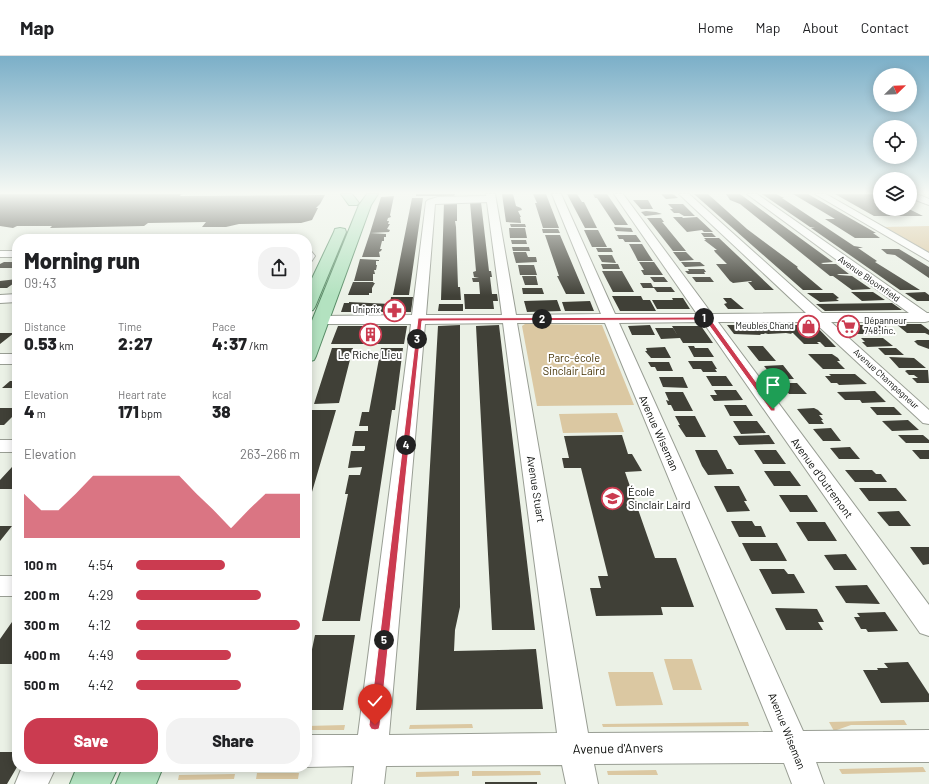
<!DOCTYPE html>
<html lang="en">
<head>
<meta charset="utf-8">
<style>
	:root { --surface:#fff; --page:#f2f2f2; --text:#202124; --muted:#757577; --line:#e0e0e0; --accent:#cb3b50 }
	body { margin:0; font-family:Barlow,sans-serif; background:var(--page); color:var(--text); height:100vh; display:flex; flex-direction:column; font-size:15px; white-space:nowrap }
	* { box-sizing:border-box; margin:0 }
	p { font-size:13px; color:var(--muted) }
	.icon { flex:none; width:22px; height:22px; fill:none; stroke:currentColor; stroke-width:2; stroke-linecap:round; stroke-linejoin:round }
	.map { position:relative; flex:1; overflow:hidden }
	.details { position:absolute; left:12px; top:178px; width:300px; height:538px; display:flex; flex-direction:column; background:var(--surface); border-radius:16px; box-shadow:0 2px 10px #0003 }
	.details>* { flex:none }
	.needle { width:26px; rotate:67deg }
	.fabs { position:absolute; left:873px; top:12px; display:grid; gap:8px }
	.fabs a { display:grid; place-items:center; width:44px; height:44px; border-radius:50%; background:var(--surface); box-shadow:0 2px 10px #0003; font-size:20px }
	.pin { position:absolute; display:grid; place-items:center; width:34px; height:34px; color:#fff; margin:-41px -17px; border-radius:50% 50% 50% 0; rotate:-45deg; box-shadow:0 0 4px #0007 }
	.pin .icon { rotate:45deg }
	.km { position:absolute; width:20px; height:20px; margin:-10px; border-radius:50%; background:#222; color:#fff; font-size:11px; line-height:20px; text-align:center }
	.round { display:grid; place-items:center; flex:none; width:42px; height:42px; border-radius:16px; background:var(--page) }
	.summary { display:flex; align-items:center; justify-content:space-between; height:68px; padding:0 12px }
	h1 { font-size:22px; font-weight:800; line-height:30px }
	.figures { display:grid; grid-template-columns:repeat(3,1fr); gap:6px; height:68px; padding:4px 12px }
	.figures div { display:grid; align-content:center }
	.figures b { font-size:17px; font-weight:800 }
	.figures small { font-size:11px; font-weight:400 }
	.figures p { font-size:11px }
	.chart { height:112px; padding:8px 12px }
	.chart p { display:flex; justify-content:space-between }
	.chart svg { width:100%; height:72px; margin-top:4px; fill:var(--accent); opacity:.7 }
	.action { display:flex; gap:8px; margin-top:auto; padding:8px 12px }
	.action a { flex:1; height:46px; border-radius:16px; background:var(--accent); color:#fff; font-size:16px; font-weight:800; line-height:46px; text-align:center }
	.action a+a { background:var(--page); color:var(--text) }
	ul { padding:0 12px; list-style:none; font-size:13px }
	li { display:grid; grid-template-columns:64px 48px 1fr; align-items:center; height:30px }
	li i { height:10px; border-radius:5px; background:var(--accent) }
	header { display:flex; align-items:center; gap:24px; box-sizing:border-box; height:56px; padding:0 20px; background:var(--surface); border-bottom:1px solid var(--line) }
	header strong { font-size:19px }
	nav { display:flex; gap:22px; margin-inline-start:auto; font-size:14px }
	.map>svg:first-child { display:block }
	.green { fill:#dbc8a2 }
	.building { fill:#404037 }
	.lines { fill:none; stroke-linecap:round; stroke-linejoin:round }
	.minor-casing { stroke:#999e94; stroke-width:2 }
	.major-casing { stroke:#578b65; stroke-width:2 }
	.minor { fill:#fff; fill-rule:evenodd }
	.major { fill:#b3e2c0; fill-rule:evenodd }
	.route { fill:#cb3b50; stroke:#fff }
	.labels { text-anchor:middle; stroke-width:4; stroke-linejoin:round; paint-order:stroke }
	.far-street-label { font-size:9px; fill:#0a0c09; stroke:#fff }
	.far-poi-label { font-size:9px; fill:#0a0c09; stroke:#fff; text-anchor:end }
	.poi-label { font-size:11px; fill:#0a0c09; stroke:#fff }
	.park-label { font-size:11px; fill:#433000; stroke:#fff }
	.street-label { font-size:11px; fill:#0a0c09; stroke:#fff }
	.near-street-label { font-size:13px; fill:#0a0c09; stroke:#fff }
</style>
</head>
<body>
<header>
<strong>Map</strong>
<nav><a>Home</a><a>Map</a><a>About</a><a>Contact</a></nav>
</header>
<div class="map">
<svg width="929" height="728" viewBox="0 0 929 728">
	<rect width="100%" height="100%" fill="#ebf1e6"/>
	<path class="green" d="M929 170V198L883 171Z
		M525 268 602 269 634 349 537 350 522 270Z
		M617 357 624 376 563 377 559 358Z
		M664 603H692L702 634H673Z
		M608 616H653L663 649 616 650Z
		M904 664 907 669H851L834 675 829 666Z
		M748 666 749 670 603 671 602 668Z
		M472 668 473 672 409 673 410 669Z
		M345 669 344 674H307V670Z
		M923 711 926 716 842 718 839 713Z
		M656 714 658 719H608L607 715Z
		M459 715V720L416 721V716Z
		M472 715H540L541 719 472 720Z
		M257 717H299L298 723H256Z
		M235 718 234 723 178 724 179 719Z"/>
	<path class="building" d="M0 138H182L180 140 325 139 320 148 316 152H318L312 164 301 167 239 168 226 171H202L206 166 148 167 144 170 50 172 52 170H17L13 172 0 170Z
		M416 138H455L454 140H416Z
		M502 138H513L516 150 521 152 522 154 518 155 521 161H520L521 167 506 166Z
		M533 138H546L559 172H543L535 147H537Z
		M567 138H577L582 146H584L597 172H585Z
		M593 138H607L628 169H615L597 142H595Z
		M661 138H673L678 142 666 143Z
		M694 138H708L747 173 798 211H797L798 213 823 234H803Z
		M726 138H740L789 174H784H789L833 206 821 207 823 208H836L849 218H837L839 219 852 220 871 233 852 234 833 220H830L740 148 730 144Z
		M762 138H776L784 142H782L854 190 860 191 863 192H858L877 205 875 206 920 234H900L811 172H815L810 171Z
		M793 138H808L876 177H873L880 182H855L825 163H835Z
		M835 138H880V153H909L923 160H874Z
		M394 140 390 159 391 161 388 162 387 165H389L388 168H390L387 173 390 174 389 176 370 177 381 141Z
		M412 142H423L409 239H393Z
		M633 144H648L653 153H641Z
		M444 146H457V165H455L456 171 458 231H460L461 244H441Z
		M470 146H481L489 215H491L492 221H490L492 238H497L498 245H493L494 253H465L464 238H480L479 226H473L472 222H479L474 221 473 216 476 215Z
		M668 148H683L695 160H684L679 157H674L670 153H673Z
		M646 155 656 156 662 158 645 160 641 156Z
		M673 161H682L683 162 697 161 713 176H704L702 174 687 176Z
		M647 162H661L664 166H662L663 167 686 195H673Z
		M510 168H525L526 171H511Z
		M614 171 631 172 633 176 616 175Z
		M509 172H525L527 182H510Z
		M542 173H558L560 177H543Z
		M584 174H598L607 191H592Z
		M370 177 386 178V181H384V185H382L380 193H382L381 195 379 196 380 201H362Z
		M701 177H712L716 181H704Z
		M545 179H560L585 238H566L557 220H559Z
		M617 179H636L641 186H625L623 183H619Z
		M704 182H719L774 234H755L748 226H752L751 225 733 227 730 225 716 208H727L715 196 714 194H717L704 184H706Z
		M511 184H526L527 188H512Z
		M629 188H642L649 199H635Z
		M512 191H529L530 195H513Z
		M596 192H611L613 196H598Z
		M881 193H899L929 211V222L895 199 887 198Z
		M513 196H526L528 201H536L537 206 516 207Z
		M673 196H686L694 204 680 205Z
		M598 199H612L616 207 602 206Z
		M635 199H649L653 205H638Z
		M360 203 379 204V205H376V209H377L376 214H374L375 218H373V225H354Z
		M4 206H17V212H0V208Z
		M639 206H654L663 219H644L641 214H644Z
		M681 206H700L705 210 685 211Z
		M601 208H618L620 213H603Z
		M518 209H534L537 219H520Z
		M688 213H704L706 216H704L705 218H688L685 215H689Z
		M602 215H622L634 236H613Z
		M522 220H536L538 229H525Z
		M650 221H664L668 226H654Z
		M692 221H710L714 226H696Z
		M17 223V225L7 232H0V225Z
		M353 226H374L373 227H375L372 232V237H369V239H348Z
		M640 227H651L653 231H671L675 236H657L654 232H643Z
		M522 232H542L544 238H523Z
		M851 236H873L885 244 862 245Z
		M925 236 929 239V245H917L905 237Z
		M807 237H833L839 242 836 243 839 245 820 246Z
		M612 240H641L643 244H650L656 255H620Z
		M391 241H413L411 256H341L344 247H349V246L390 248Z
		M672 242H683L690 253H657L652 244H673Z
		M723 242H731L744 253H728L724 248 727 247Z
		M557 244 561 255 527 256 524 245Z
		M590 245 594 255H565L562 246Z
		M892 247 902 254 825 255 816 248Z
		M439 248H463V255H438Z
		M896 268H921L929 274V279L925 277H907Z
		M460 269V551L455 574 454 595 536 593 543 653 416 654 438 270Z
		M499 269 532 548 535 574H492L476 270Z
		M650 269 655 279H632L628 270Z
		M727 269H815L836 291H825L820 286H817L819 288H804L793 277H791L792 278 786 277 768 278 764 277 765 278H760L761 279 734 278Z
		M841 269H884L895 278H851Z
		M338 270H407L404 288H331Z
		M672 270H701L713 287H683L680 282 661 283 655 272H673L678 280Z
		M0 277H14L0 288Z
		M861 282H883L893 290 867 291 862 286H865Z
		M915 284H929V293L918 289 914 285H917Z
		M688 290H694L695 292H708L714 301H694Z
		M747 290H763L776 305H759Z
		M665 291 671 302H651L645 295H647L646 292Z
		M332 292H353L339 347 314 348Z
		M381 292H403L395 354H392L360 565H322L348 438H345L349 419H360L362 411 348 412 351 395H364L365 393V390H352L355 375H368V370H359L362 356H369Z
		M878 292H896L904 299H885Z
		M808 298H832L838 302 840 305H837L845 313H823Z
		M889 301 914 302 926 312H899Z
		M688 305H712L717 313H715L717 316H703L701 313H693Z
		M648 306H669L673 315H657L655 311H651Z
		M783 309 794 323H775L764 310Z
		M907 314H928L929 327H917L912 322H918L914 319H909L905 315Z
		M829 318H855L867 328 839 329 837 327H831L825 320H831Z
		M706 320H726L733 330H712Z
		M17 321V332H2L10 325H12Z
		M659 321H683L688 332 663 331Z
		M780 327H797L807 338H789L785 333H781L778 329H781Z
		M714 334H736L743 344 714 345 710 339H717Z
		M875 335 886 346 862 347 860 344H845L837 336Z
		M665 336H683L693 355H674L671 349H668L666 344 669 345Z
		M724 349H746L753 360H730Z
		M870 351H894L902 359H877Z
		M0 352H17V356L4 369H0Z
		M814 352 818 354 823 359H819L823 364H821L824 368H809L797 353Z
		M310 354H336L307 453V363Z
		M675 360H695L706 381H686L678 369H680Z
		M908 364 919 374 892 375 882 365Z
		M733 365H757L766 377 741 378Z
		M831 372 841 385H823L813 373Z
		M622 379 628 398H632L642 415 625 416 655 502H676L694 551H661L663 559 596 560 590 532H601L598 520H608L581 412H564L562 402H569L564 380Z
		M769 379 775 388 739 389 733 380Z
		M898 379H923L929 384V387H906Z
		M850 391 860 403H839L830 392Z
		M695 394H717L727 413H731L734 418 708 419 702 410Z
		M754 394H776L786 408H763Z
		M912 394H929V403H920Z
		M12 411H17V433H0V424Z
		M845 414H872L876 418H881L887 426H855Z
		M764 415H790L801 430H774Z
		M714 430H739L747 445H744L750 455 727 456Z
		M859 432H896L907 445H869Z
		M779 439H807L818 456H790Z
		M899 455 911 470H889L877 456Z
		M731 465H752L755 470H761L766 481H739Z
		M796 466H825L837 485H808Z
		M0 470H12L0 485Z
		M742 487H777L787 505H751Z
		M910 491H929V508L923 509Z
		M846 498 857 514H834L824 499Z
		M759 513H784L788 518H794L805 537 772 538Z
		M867 529 880 548 846 547 835 530Z
		M775 552 817 553 824 566H818L823 574H786Z
		M885 556 898 575 868 576 866 573H861L854 561H860L857 557Z
		M12 566H17V604L15 608H0V583Z
		M315 579H355L343 654H307V598H311Z
		M908 606 929 638V646L881 647 863 614H878L877 612H888L884 607Z
		M0 696H17V711L7 728H0Z
		M485 726H537V728H485Z"/>
	<g class="lines">
		<defs>
			<path id="minor" d="M486 138H495L516 259 601 258 552 138H561L615 258H697L614 138H623L712 258 806 257 679 138H689L822 257H909L747 138H757L927 257H929V265L925 266H831L929 354V368L923 367 814 266H718L929 549V580L920 577 703 266 619 267 803 675 929 674V706H816L824 728H792L784 707 594 708 598 728H566L562 709 386 710 384 728H352L354 710 307 711V679H358L411 268H322L317 267 315 264 317 261 322 260 412 259 426 146 428 144 438 141 486 140ZM487 146 502 259H426L435 148ZM503 267 557 677 389 679 425 268ZM517 267H605L773 676 588 677Z
				M815 138H826L929 197V205Z
				M910 138H917L929 143V149L910 142Z
				M307 194 311 195 315 200 311 206 307 207Z
				M0 195H17V201H0Z
				M17 238V246L0 247V239Z
				M0 298H17V308H0Z
				M0 384H17V396H0Z
				M0 520H17V540H0Z
				M22 711H56L48 728H15Z"/>
			<path id="major" d="M341 138H352L359 147 357 149H349Z
				M367 138H378L371 149 316 300 314 304 307 306V277L359 149Z
				M340 172 345 173 346 176 315 251 313 254 307 256V233L334 176 335 173Z
				M77 711H118L110 728H70Z
				M123 711H163L156 728H116Z"/>
		</defs>
		<use href="#minor" class="minor-casing"/>
		<use href="#major" class="major-casing"/>
		<use href="#minor" class="minor"/>
		<use href="#major" class="major"/>
	</g>
	<linearGradient id="sky" x2="0" y2="1"><stop stop-color="#7bafc8"/><stop offset="0.57" stop-color="#f6f9f4"/><stop offset="1" stop-color="#f6f9f4" stop-opacity="0"/></linearGradient>
	<rect width="929" height="240" fill="url(#sky)"/>
	<path class="route" d="M709 261 775 352V355H771L705 264 422 265 380 669 379 673 375 674 371 673 369 669 418 262Z"/>
	<defs>
		<symbol id="pharmacy-ring" viewBox="-11 -11 22 22"><circle r="9.5" fill="#fff" stroke="#cb3b50" stroke-width="1.5"/><path d="M-2-6h4v4h4v4h-4v4h-4v-4h-4v-4h4Z" fill="#cb3b50"/></symbol>
		<symbol id="shop-ring" viewBox="-11 -11 22 22"><circle r="9.5" fill="#fff" stroke="#cb3b50" stroke-width="1.5"/><path d="M-5-2.5h2.3a2.7 3.5 0 0 1 5.4 0H5L5.5 6h-11ZM-1.5-2.5h3a1.5 2.3 0 0 0-3 0Z" fill="#cb3b50"/></symbol>
		<symbol id="supermarket-ring" viewBox="-11 -11 22 22"><circle r="9.5" fill="#fff" stroke="#cb3b50" stroke-width="1.5"/><path d="M-6-5.5h2.5l.6 2H6L4.5 2H-2.5L-4.4-4H-6ZM-1.5 3.2a1.3 1.3 0 1 0 .1 0ZM3 3.2a1.3 1.3 0 1 0 .1 0Z" fill="#cb3b50"/></symbol>
		<symbol id="building-ring" viewBox="-11 -11 22 22"><circle r="9.5" fill="#fff" stroke="#cb3b50" stroke-width="1.5"/><path d="M-4-6H4V6H1V3H-1V6H-4ZM-2.5-4.3h1.7v1.8h-1.7ZM.8-4.3h1.7v1.8H.8ZM-2.5-1h1.7V.8h-1.7ZM.8-1h1.7V.8H.8Z" fill="#cb3b50"/></symbol>
		<symbol id="school-ring" viewBox="-11 -11 22 22"><circle r="9.5" fill="#fff" stroke="#cb3b50" stroke-width="1.5"/><path d="M0-5L7-2L0 1L-7-2ZM-4 1L0 2.5L4 1V4Q0 6-4 4Z" fill="#cb3b50"/></symbol>
	</defs>
	<g fill-rule="evenodd">
		<use href="#pharmacy-ring" x="382" y="242" width="25" height="25"/>
		<use href="#shop-ring" x="796" y="258" width="25" height="25"/>
		<use href="#supermarket-ring" x="836" y="258" width="25" height="25"/>
		<use href="#building-ring" x="358" y="266" width="25" height="25"/>
		<use href="#school-ring" x="600" y="430" width="25" height="25"/>
	</g>
	<g class="labels">
		<g class="far-street-label">
			<text transform="translate(869 223) rotate(35)" y="3">Avenue Bloomfield</text>
			<text transform="translate(886 323) rotate(42)" y="3">Avenue Champagneur</text>
		</g>
		<g class="far-poi-label">
			<text x="380" y="257">Uniprix</text>
			<text x="864" y="268" text-anchor="start">Dépanneur<tspan x="864" dy="10">748-Inc.</tspan></text>
			<text x="794" y="273">Meubles Chand</text>
		</g>
		<g class="poi-label">
			<text x="370" y="303">Le Riche Lieu</text>
			<text x="628" y="440" text-anchor="start">École<tspan x="628" dy="13">Sinclair Laird</tspan></text>
		</g>
		<g class="park-label">
			<text x="574" y="306">Parc-école<tspan x="574" dy="13">Sinclair Laird</tspan></text>
		</g>
		<g class="street-label">
			<text transform="translate(659 377) rotate(66)" y="4">Avenue Wiseman</text>
			<text transform="translate(822 422) rotate(54)" y="4">Avenue d'Outremont</text>
			<text transform="translate(536 433) rotate(81)" y="4">Avenue Stuart</text>
			<text transform="translate(787 675) rotate(68)" y="4">Avenue Wiseman</text>
		</g>
		<g class="near-street-label">
			<text transform="translate(618 692) rotate(-1)" y="5">Avenue d'Anvers</text>
		</g>
	</g>
</svg>
<div class="fabs">
<a><svg class="needle" viewBox="-14 -14 28 28"><path d="M0-13l5 13h-10z" fill="#e53935"/><path d="M0 13l5-13h-10z" fill="#757577"/></svg></a>
<a><svg class="icon" aria-label="locate" viewBox="0 0 24 24"><circle cx="12" cy="12" r="6"/><path d="M12 2v4M12 18v4M2 12h4M18 12h4"/></svg></a>
<a><svg class="icon" aria-label="layers" viewBox="0 0 24 24"><path d="M12 4l9 5-9 5-9-5zM3 14l9 5 9-5"/></svg></a>
</div>
<div class="pin" style="left:773px;top:353px;background:#1e9e55"><svg class="icon" aria-label="arrive" viewBox="0 0 24 24"><path d="M6 21V4h12l-3 4 3 4H6"/></svg></div>
<div class="pin" style="left:375px;top:669px;background:#d93025"><svg class="icon" aria-label="check" viewBox="0 0 24 24"><path d="M5 12l5 5 9-10"/></svg></div>
<b class="km" style="left:704px;top:262px">1</b>
<b class="km" style="left:542px;top:263px">2</b>
<b class="km" style="left:417px;top:283px">3</b>
<b class="km" style="left:406px;top:389px">4</b>
<b class="km" style="left:384px;top:584px">5</b>
<section class="details">
<div class="summary"><div><h1>Morning run</h1><p>09:43</p></div><a class="round"><svg class="icon" aria-label="share" viewBox="0 0 24 24"><path d="M12 15V3M7 8l5-5 5 5M5 13v7h14v-7"/></svg></a></div>
<div class="figures">
<div><p>Distance</p><b>0.53<small> km</small></b></div>
<div><p>Time</p><b>2:27</b></div>
<div><p>Pace</p><b>4:37<small> /km</small></b></div>
</div>
<div class="figures">
<div><p>Elevation</p><b>4<small> m</small></b></div>
<div><p>Heart rate</p><b>171<small> bpm</small></b></div>
<div><p>kcal</p><b>38</b></div>
</div>
<div class="chart"><p><span>Elevation</span>263–266 m</p>
<svg viewBox="0 0 160 44" preserveAspectRatio="none"><path d="M0 44V17L10 27L20 27L30 17L40 6L50 6L60 6L70 6L80 6L90 6L100 17L110 27L120 38L130 27L140 17L150 17L160 17V44z"/></svg>
</div>
<ul>
<li><b>100 m</b>4:54<i style="width:54%"></i></li>
<li><b>200 m</b>4:29<i style="width:76%"></i></li>
<li><b>300 m</b>4:12<i style="width:100%"></i></li>
<li><b>400 m</b>4:49<i style="width:58%"></i></li>
<li><b>500 m</b>4:42<i style="width:64%"></i></li>
</ul>
<div class="action"><a>Save</a><a>Share</a></div>
</section>
</div>
</body>
</html>
